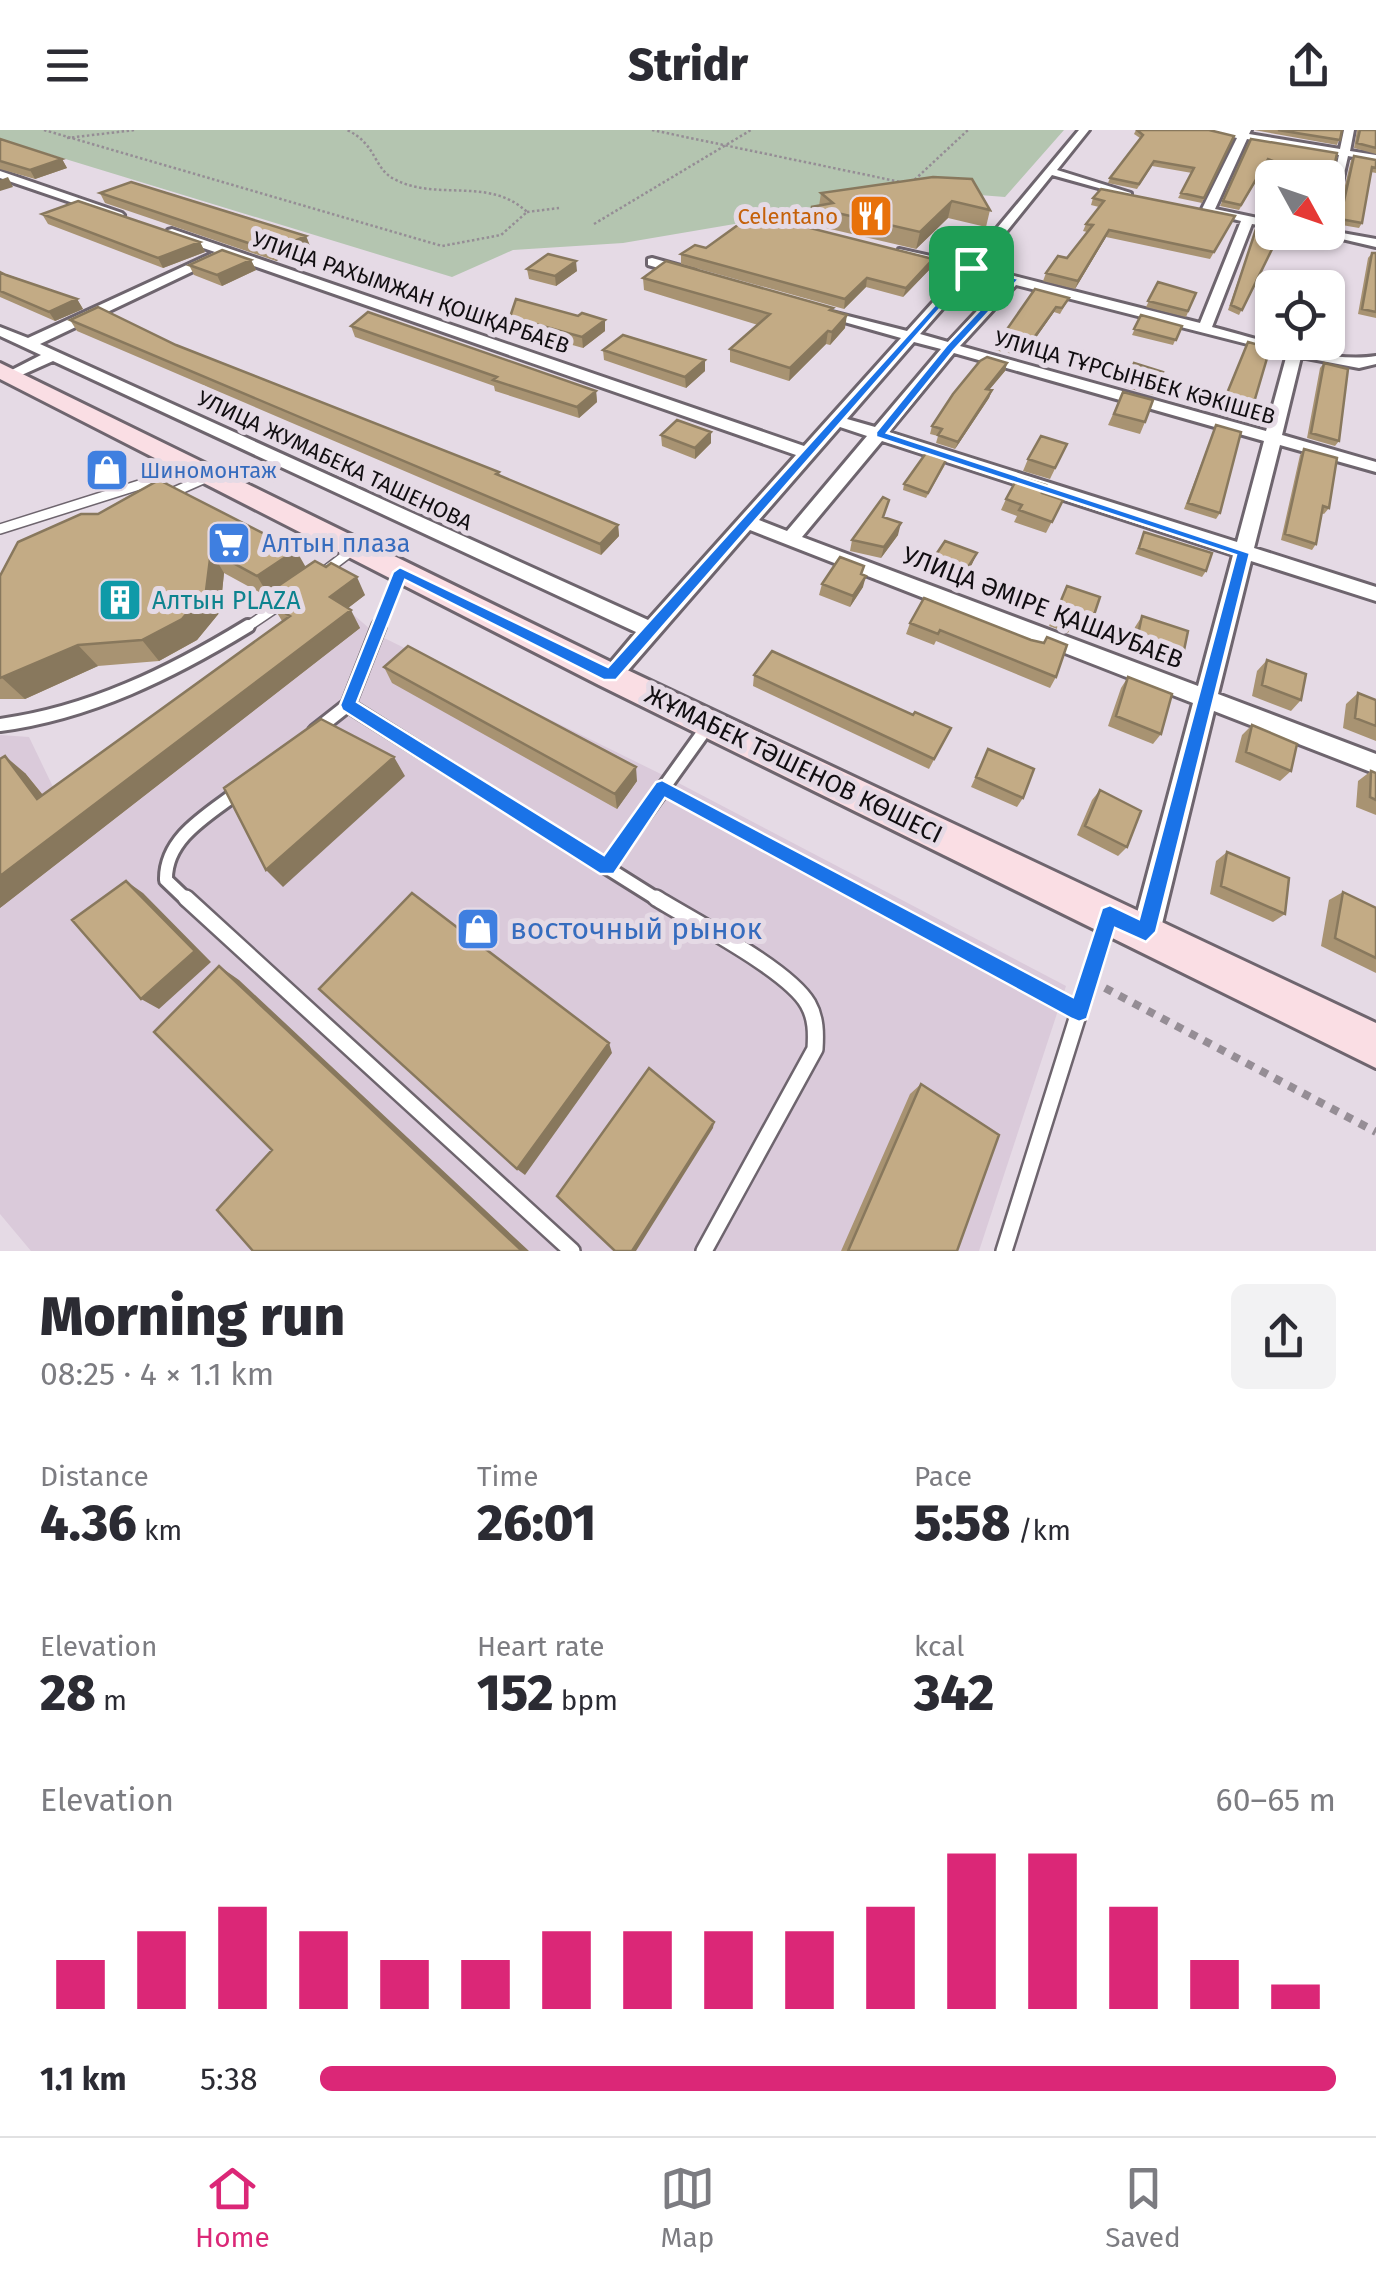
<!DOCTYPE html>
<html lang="en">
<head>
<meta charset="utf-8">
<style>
	:root { --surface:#fff; --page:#f2f2f3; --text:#2b2b33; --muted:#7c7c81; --line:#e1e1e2; --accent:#db2777 }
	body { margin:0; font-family:"Fira Sans",sans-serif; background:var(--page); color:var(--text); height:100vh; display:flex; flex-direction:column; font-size:38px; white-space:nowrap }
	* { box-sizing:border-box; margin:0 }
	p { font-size:32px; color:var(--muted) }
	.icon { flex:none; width:55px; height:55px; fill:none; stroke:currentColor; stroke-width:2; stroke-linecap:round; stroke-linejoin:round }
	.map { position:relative; height:1121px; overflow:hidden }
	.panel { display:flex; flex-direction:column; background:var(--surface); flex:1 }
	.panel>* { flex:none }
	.needle { width:65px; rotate:130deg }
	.tools { position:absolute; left:1255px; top:30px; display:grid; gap:20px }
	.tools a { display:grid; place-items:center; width:90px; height:90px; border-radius:15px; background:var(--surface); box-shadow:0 2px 8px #0004; font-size:50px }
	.pin { position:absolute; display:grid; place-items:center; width:85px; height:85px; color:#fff; margin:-42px; border-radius:20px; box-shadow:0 5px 15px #0006 }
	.round { display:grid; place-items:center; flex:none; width:105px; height:105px; border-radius:15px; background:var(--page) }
	.head { display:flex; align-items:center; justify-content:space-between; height:170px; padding:0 40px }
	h1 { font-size:55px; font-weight:800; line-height:75px }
	.figures { display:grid; grid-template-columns:repeat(3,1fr); gap:15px; height:170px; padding:10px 40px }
	.figures div { display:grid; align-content:center }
	.figures b { font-size:50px; font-weight:800 }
	.figures small { font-size:28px; font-weight:400 }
	.figures p { font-size:28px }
	.chart { height:280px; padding:20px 40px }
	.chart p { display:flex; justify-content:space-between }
	.chart svg { width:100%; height:180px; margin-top:10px; stroke:var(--accent); stroke-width:6 }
	ul { padding:0 40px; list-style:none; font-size:32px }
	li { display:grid; grid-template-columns:160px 120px 1fr; align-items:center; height:75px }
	li i { height:25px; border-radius:12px; background:var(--accent) }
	header { display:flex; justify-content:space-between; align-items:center; height:130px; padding:0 40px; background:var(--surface); font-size:45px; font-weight:800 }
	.tab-bar { display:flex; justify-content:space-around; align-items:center; height:140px; border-top:2px solid var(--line); background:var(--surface); font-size:28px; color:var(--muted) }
	.tab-bar a { display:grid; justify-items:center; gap:5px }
	.tab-bar .on { color:var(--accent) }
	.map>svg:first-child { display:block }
	.built { fill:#dacada }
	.green { fill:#b4c5b0 }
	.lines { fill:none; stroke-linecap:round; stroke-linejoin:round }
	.service-far2-casing { stroke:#6e656e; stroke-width:12 }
	.service-far1-casing { stroke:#6e656e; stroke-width:18 }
	.service-casing { stroke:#6e656e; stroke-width:20 }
	.minor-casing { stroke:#6e656e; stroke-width:6 }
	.secondary-casing { stroke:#6e656e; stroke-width:6 }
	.path-far2 { stroke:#958d95; stroke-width:2.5; stroke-dasharray:2.5 2.5; stroke-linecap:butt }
	.path-far1 { stroke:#958d95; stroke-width:5; stroke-dasharray:5 5; stroke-linecap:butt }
	.path { stroke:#958d95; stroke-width:8; stroke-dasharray:8 8; stroke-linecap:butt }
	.service-far2 { stroke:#fff; stroke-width:9 }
	.service-far1 { stroke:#fff; stroke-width:12 }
	.service { stroke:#fff; stroke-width:15 }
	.minor { fill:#fff; fill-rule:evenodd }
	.secondary { fill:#fadee4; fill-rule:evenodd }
	.wall { fill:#a89372 }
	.shaded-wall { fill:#88785d }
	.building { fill:#c3ab85; stroke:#88785d; stroke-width:2.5 }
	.route { fill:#1a73e8; stroke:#fff; stroke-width:2.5; fill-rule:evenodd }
	.labels { text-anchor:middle; stroke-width:10; stroke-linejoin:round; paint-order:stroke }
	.far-food-label { font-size:22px; fill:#c56008; stroke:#e5dae5; text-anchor:end }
	.far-street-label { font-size:22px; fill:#110e11; stroke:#e5dae5 }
	.far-shop-label { font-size:22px; fill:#366cbe; stroke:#e5dae5; text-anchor:start }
	.shop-label { font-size:25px; fill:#366cbe; stroke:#e5dae5; text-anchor:start }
	.culture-label { font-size:25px; fill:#0d838f; stroke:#e5dae5; text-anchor:start }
	.street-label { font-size:25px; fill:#110e11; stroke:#e5dae5 }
	.near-shop-label { font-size:30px; fill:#366cbe; stroke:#e5dae5; text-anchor:start }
</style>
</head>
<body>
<header><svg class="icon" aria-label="menu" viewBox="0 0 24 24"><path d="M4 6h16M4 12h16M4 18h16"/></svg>Stridr<svg class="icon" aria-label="share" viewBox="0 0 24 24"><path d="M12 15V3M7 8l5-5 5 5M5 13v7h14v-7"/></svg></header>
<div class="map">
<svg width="1376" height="1121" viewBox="0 0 1376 1121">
	<rect width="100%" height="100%" fill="#e5dae5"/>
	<path class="built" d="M349 481 376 504 669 648 1066 856 979 1121H31L0 1084V741Z
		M0 605 29 607 68 688 0 734Z"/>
	<path class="green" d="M0 0H1064L1005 67 928 61 623 113 513 120 452 147 0 9Z"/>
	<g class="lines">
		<defs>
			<path id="service-far2" d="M167 365 210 346
				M0 399 193 338
				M321 444 354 419
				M244 499 287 470
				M378 499 400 442"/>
			<path id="service-far1" d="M348 575 660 771
				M0 595C90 583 171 543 248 496
				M315 601 348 575 379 496
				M607 737 710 593
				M188 771 166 750C165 708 208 685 238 662"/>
			<path id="service" d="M186 768 572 1121
				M656 768C693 791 789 840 808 874 816 888 816 903 815 919L704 1121
				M1004 1121 1107 793"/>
			<path id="minor" d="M1079 0H1089L1057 40 1131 63V67L1052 45 978 137 1200 193 1241 91 1201 81 1237 8 1204 0H1251L1249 4 1340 19 1344 0H1354L1350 21 1376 25V31L1348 26 1331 101 1376 109V117L1312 102H1328V74L1339 25 1247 9 1215 79 1272 91V97L1252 94 1212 197C1260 209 1328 234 1376 226V234L1359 238 1301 227 1282 305 1376 332V342L1280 315 1254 418 1376 457V471L1251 431 1218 564 1376 624V644L1214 581 1160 802 1156 812 1146 816 1136 812 1132 802 1193 573 750 400 618 552H602L599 546 636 502 53 231 15 248 2 245 41 225 0 206V197L28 208 215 122 168 106V100L172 99 804 316 901 208 816 184V178L907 201 961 141 899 125V119L967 134ZM225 126 796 325 648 490 40 214ZM973 144 1004 152 948 212 920 204ZM1016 155 1287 224 1266 301 960 216ZM914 212 941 219 875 297 847 289ZM954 223 1264 311 1237 412 889 302ZM840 297 867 306 787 401 759 390ZM882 311 1233 425 1198 556 802 407Z
				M0 41 122 83 124 85 114 87 0 48Z
				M652 128 695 140 696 143 690 147 648 135V129Z"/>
			<path id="secondary" d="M0 233 621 537 1376 893V938L599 555 0 249Z"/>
		</defs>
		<use href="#service-far2" class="service-far2-casing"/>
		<use href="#service-far1" class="service-far1-casing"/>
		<use href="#service" class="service-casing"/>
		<use href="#minor" class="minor-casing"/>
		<use href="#secondary" class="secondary-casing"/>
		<path class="path-far2" d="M44 0 442 116 501 105 527 82C489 46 437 72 394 49 373 38 377 14 347 0
			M652 0 910 54 968 0
			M67 8 135 0
			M527 82 559 78
			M594 94 751 0"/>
		<path class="path-far1" d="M678 666 873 771"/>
		<path class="path" d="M868 768 1065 874
			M1105 858 1376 1002"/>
		<use href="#service-far2" class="service-far2"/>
		<use href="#service-far1" class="service-far1"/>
		<use href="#service" class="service"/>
		<use href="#minor" class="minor"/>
		<use href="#secondary" class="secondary"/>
	</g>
	<path class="wall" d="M1136 0 1234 6 1202 73 1178 68 1192 43 1152 36 1137 59 1108 53 1110 48 1140 8 1134 4Z
		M1254 0H1342L1337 15Z
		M1357 0H1376V24L1354 18Z
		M0 9 62 29 67 38 35 49 0 39Z
		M1251 9 1328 67 1272 48V88L1260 85 1275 38 1266 34 1239 80 1220 76Z
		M1354 26 1376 30V43L1371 42 1362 93 1359 98 1336 94 1351 30Z
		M933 47 990 80 986 97 948 88 916 119 809 94 811 77 819 76 821 63Z
		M100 63 306 106 310 116 276 131 105 73Z
		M1093 68 1235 86 1210 129 1106 107 1075 159 1043 151 1046 143 1067 128 1087 102 1083 101 1086 94 1099 77 1091 75Z
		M42 84 200 112 205 122 163 138 48 94Z
		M1258 93 1326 114 1322 119 1277 110 1239 185 1228 180Z
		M756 95H798L933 129 931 138 903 167 866 157 844 179 681 134V124L706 118Z
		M1372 123H1376V188L1358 184 1368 128Z
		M251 130 256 140 222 156 194 145 189 135Z
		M527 139 577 141 556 156 529 149Z
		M0 142 77 169 83 179 55 191 0 167Z
		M643 148 833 178 832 181 845 198 830 215 826 214 789 251 730 232V219L758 195 644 160Z
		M1158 152 1196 163 1186 187 1146 177Z
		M1069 168 1060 184 1054 182 1023 226 994 220 996 215Z
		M1141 185 1182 196 1173 215 1132 205Z
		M578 186 605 190V201L583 218 512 198 510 187Z
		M70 190 176 215 499 342 500 346 618 395 619 406 601 425 77 201Z
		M351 196 596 261 597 272 579 288 495 261 494 256 355 207Z
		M1248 212 1252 279 1248 285 1246 284 1242 290 1218 284Z
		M603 220 705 230V241L686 258 604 230Z
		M1007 233 1005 241 989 260H992L989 268 955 319 936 313 938 306 930 304 932 296Z
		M1134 233 1159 254 1153 265 1124 257Z
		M1324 233 1339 311 1335 316 1307 308 1320 238Z
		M1123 262 1145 292 1140 304 1108 295Z
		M1216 295 1220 383 1216 389 1184 379Z
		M661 305 711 313 695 329 662 316Z
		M1067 314 1050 349 1023 341 1028 329Z
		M1304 319 1329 378 1324 384 1321 383 1316 414 1312 420 1281 410 1300 325Z
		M945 335 926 368 903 360 904 354Z
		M1042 363 1063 370 1046 403 1014 392 1017 386 1001 380 1006 369Z
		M81 384 306 437 365 465 348 478 360 498 0 778 25 643 43 665 282 491 273 476 282 469 278 462 270 468 224 443 220 482 197 510 159 531 98 536 25 569H0V446Z
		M884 387 898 405 881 428 850 421 852 410Z
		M1144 402 1206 441 1202 447 1135 424Z
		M977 423 972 434 959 456 927 443 931 432Z
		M822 454 863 457 850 477 819 465Z
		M1067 456 1092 491 1085 502 1071 497 1068 503 1049 496Z
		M1142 486 1183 525 1174 535 1129 520 1135 497Z
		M910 493 1031 510 1043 513 1047 507 1056 547 1050 558 936 511 934 515 906 504Z
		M1267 530 1301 570 1291 581 1252 566 1257 541Z
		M384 537 637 651 617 679 392 553Z
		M754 545 951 598 929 639 753 556Z
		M1128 547 1161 604 1153 614 1108 596 1121 558Z
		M1358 563 1376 570V611L1343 598 1346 574Z
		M1252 595 1291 641 1280 651 1235 632 1242 605Z
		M988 619 1023 668 1017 677 971 657Z
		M1371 641 1376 643V685L1356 677 1358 651Z
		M1100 660 1127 717 1118 726 1077 705 1092 670Z
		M1227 722 1285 784 1273 792 1210 764 1216 731Z
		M1343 762 1376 778V843L1321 816 1329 770Z
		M921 954 957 1121H841L910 964Z"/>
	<path class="shaded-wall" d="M62 29 67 38 35 49 30 40Z
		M8 47 13 57 0 61V50Z
		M952 71 948 88 916 119 920 102Z
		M1109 100 1106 107 1075 159 1078 151Z
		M306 106 310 116 276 131 272 121Z
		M200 112 205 122 163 138 158 128Z
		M933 129 931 138 903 167 906 158Z
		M251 130 256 140 222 156 217 145Z
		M576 131 577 141 556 156 555 146Z
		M867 148 866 157 844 179 845 169Z
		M77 169 83 179 55 191 49 182Z
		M1056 177 1054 182 1023 226 1025 220Z
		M847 185 845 198 830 215 832 202Z
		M605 190V201L583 218 582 207Z
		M828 201 826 214 789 251 790 238Z
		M705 230V241L686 258 685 247Z
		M1007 233 1005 241 984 266 986 259Z
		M992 260 989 268 955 319 958 312Z
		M596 261 597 272 579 288 577 277Z
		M711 302V313L695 329V318Z
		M901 393 898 405 881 428 884 417Z
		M618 395 619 406 601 425 600 414Z
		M296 420 308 441 275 458 278 462 270 468 257 446Z
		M211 421 224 443 220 482 197 510 159 531 142 510Z
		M977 423 972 434 959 456 963 445Z
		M866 446 863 457 850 477 853 466Z
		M357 447 365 465 339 485 330 467Z
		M351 480 360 498 0 778V746Z
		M78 515 98 536 25 569 2 548Z
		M5 626 25 643 58 684 37 669Z
		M394 627 405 646 283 757 266 740Z
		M636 637 637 651 617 679 615 664Z
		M126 751 143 763 211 832 159 879 141 869Z
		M219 836 239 850 529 1121H522Z
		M609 913 612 923 525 1045 517 1039Z
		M714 992 713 998 636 1121H632Z"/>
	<path class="building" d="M1137 0H1209L1234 6 1204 68 1181 63 1194 38 1154 31 1139 54 1110 48 1143 5Z
		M1278 0H1342L1340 10Z
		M1360 0H1376V18L1357 13Z
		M0 9 62 29 30 40 0 31Z
		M1251 9 1337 23 1328 67V48H1273L1278 33 1268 29 1241 75 1223 71Z
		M1354 26 1376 30V38L1372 37 1362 93 1340 89Z
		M933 47 972 49 990 80 952 71 920 102 811 77 833 73 821 63Z
		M1272 48V82L1262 80Z
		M131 52 306 106 272 121 100 63Z
		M1101 59 1235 86 1214 122 1109 100 1078 151 1046 143 1058 126 1067 128 1093 95 1086 94 1104 71 1093 68Z
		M78 71 200 112 158 128 42 84Z
		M749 87 756 95 795 87 798 95 933 129 906 158 867 148 845 169 681 124 695 115 706 118Z
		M1258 93 1272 95V102H1324L1327 104 1326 114 1279 105 1242 180 1231 175Z
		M222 120 251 130 217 145 189 135Z
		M1372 123H1376V182L1362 179Z
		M548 124 576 131 555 146 527 139Z
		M666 131 833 178 830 180 847 185 832 202 828 201 790 238 730 219 770 184 643 148Z
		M0 142 6 145 77 169 49 182 0 161Z
		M1158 152 1196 163 1188 181 1148 171Z
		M1035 159 1069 168 1062 178 1056 177 1025 220 996 215Z
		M516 169 578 186 582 183 605 190 582 207 510 187Z
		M98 177 176 215 499 342 496 344 618 395 600 414 70 190Z
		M368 182 596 261 577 277 493 250 497 247 351 196Z
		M1141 185 1182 196 1176 210 1134 199Z
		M623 205 705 230 685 247 603 220Z
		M1248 212 1270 218 1252 279 1247 278 1246 285 1221 278Z
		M987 227 1007 233 986 259 992 260 958 312 938 305 942 299 932 296 953 264 980 231Z
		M1134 233 1163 242 1159 254 1129 246Z
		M1324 233 1348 239 1339 311 1311 303Z
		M1123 262 1153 270 1145 292 1114 284Z
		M677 290 711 302 695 318 661 305Z
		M1216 295 1241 302 1220 383 1188 373Z
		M1041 306 1067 314 1055 338 1028 329Z
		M1304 319 1337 328 1329 378 1323 376 1316 414 1285 404Z
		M926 323 946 330 928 363 904 354Z
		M1018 347 1046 355 1042 363 1063 370 1052 392 1019 380 1022 375 1006 369Z
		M159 350 296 420 257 446 211 421 206 461 182 489 142 510 78 515 0 548V446L18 412 81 384H98Z
		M883 367 889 370 883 387 901 393 884 417 852 410Z
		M1144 402 1212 423 1206 441 1139 418Z
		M945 411 977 423 963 445 931 432Z
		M840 427 864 436 861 444 866 446 853 466 822 454Z
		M315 431 326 437 331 433 357 447 330 467 351 480 0 746V629L5 626 37 669 290 486 273 476 288 465 275 458Z
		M1067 456 1100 467 1092 491 1076 486 1074 492 1055 485Z
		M924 468 1031 510 1044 513 1047 507 1067 515 1056 547 940 500 938 504 910 493Z
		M1142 486 1188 501 1183 525 1137 509Z
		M408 516 636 637 615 664 384 537Z
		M772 521 913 585 915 582 951 598 934 629 754 545Z
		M1267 530 1306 544 1301 570 1262 555Z
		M1128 547 1172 564 1161 604 1116 586Z
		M1358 563 1376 570V596L1355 588Z
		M321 589 394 627 266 740 224 658Z
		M1252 595 1297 614 1291 641 1246 622Z
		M988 619 1034 639 1023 668 976 647Z
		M1371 641 1376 643V670L1370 667Z
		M1100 660 1141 681 1127 717 1085 696Z
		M1227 722 1289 748 1285 784 1221 756Z
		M126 751 195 821 141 869 72 790Z
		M1343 762 1376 778V828L1335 808Z
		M412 763 609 913 517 1039 319 859Z
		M219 836 522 1121H253L217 1080 272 1020 154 902Z
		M649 938 714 992 632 1121H615L557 1066Z
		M921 954 999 1005 957 1121H848Z"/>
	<path class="route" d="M971 135 1019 149 954 220 887 303 1250 423 1156 802 1146 812 1115 798 1087 889 1079 892 1072 889 665 668 614 744H600L342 580 340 575 393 442 400 437 608 537ZM973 141 1008 150 946 216 876 302V307L1236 425 1139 789 1110 775 1102 778 1073 867 662 650 656 652 604 725 357 572 405 450 604 550H616Z"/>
	<defs>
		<symbol id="restaurant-square" viewBox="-11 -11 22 22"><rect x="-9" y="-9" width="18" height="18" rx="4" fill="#e8710a" stroke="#e5dae5"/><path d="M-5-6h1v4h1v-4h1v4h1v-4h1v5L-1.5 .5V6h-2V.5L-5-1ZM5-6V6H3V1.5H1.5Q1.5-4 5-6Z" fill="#fff"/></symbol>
		<symbol id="shop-square" viewBox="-11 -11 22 22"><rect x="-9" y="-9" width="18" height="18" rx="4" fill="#3f7fe0" stroke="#e5dae5"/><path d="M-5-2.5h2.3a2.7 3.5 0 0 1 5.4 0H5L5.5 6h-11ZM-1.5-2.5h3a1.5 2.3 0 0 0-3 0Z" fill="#fff"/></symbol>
		<symbol id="supermarket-square" viewBox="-11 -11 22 22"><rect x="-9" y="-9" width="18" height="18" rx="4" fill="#3f7fe0" stroke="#e5dae5"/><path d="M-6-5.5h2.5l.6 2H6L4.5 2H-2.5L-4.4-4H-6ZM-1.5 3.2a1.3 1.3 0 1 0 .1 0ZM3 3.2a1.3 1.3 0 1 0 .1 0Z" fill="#fff"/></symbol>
		<symbol id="building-square" viewBox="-11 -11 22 22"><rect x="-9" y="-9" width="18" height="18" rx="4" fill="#0f9aa8" stroke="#e5dae5"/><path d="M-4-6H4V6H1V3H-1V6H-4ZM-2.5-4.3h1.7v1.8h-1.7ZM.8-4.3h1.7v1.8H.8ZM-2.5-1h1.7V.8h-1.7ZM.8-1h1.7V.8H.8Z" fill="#fff"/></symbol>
	</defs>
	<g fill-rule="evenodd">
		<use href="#restaurant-square" x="846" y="61" width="50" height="50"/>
		<use href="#shop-square" x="82" y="315" width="50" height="50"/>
		<use href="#supermarket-square" x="204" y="388" width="50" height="50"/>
		<use href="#building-square" x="95" y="445" width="50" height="50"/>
		<use href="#shop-square" x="453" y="774" width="50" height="50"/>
	</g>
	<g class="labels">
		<g class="far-food-label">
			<text x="838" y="94">Celentano</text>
		</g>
		<g class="far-street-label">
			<text transform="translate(411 162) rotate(19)" y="8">УЛИЦА РАХЫМЖАН ҚОШҚАРБАЕВ</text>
			<text transform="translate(1135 247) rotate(16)" y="8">УЛИЦА ТҰРСЫНБЕК КӘКІШЕВ</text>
			<text transform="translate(335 330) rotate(25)" y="8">УЛИЦА ЖУМАБЕКА ТАШЕНОВА</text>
		</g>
		<g class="far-shop-label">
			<text x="140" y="348">Шиномонтаж</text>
		</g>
		<g class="shop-label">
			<text x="262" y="422">Алтын плаза</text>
		</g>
		<g class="culture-label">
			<text x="152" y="479">Алтын PLAZA</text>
		</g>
		<g class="street-label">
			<text transform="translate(1043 477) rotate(21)" y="9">УЛИЦА ӘМІРЕ ҚАШАУБАЕВ</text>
			<text transform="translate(794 634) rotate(26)" y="9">ЖҰМАБЕК ТӘШЕНОВ КӨШЕСІ</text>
		</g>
		<g class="near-shop-label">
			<text x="510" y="809">восточный рынок</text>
		</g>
	</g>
</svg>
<div class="tools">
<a><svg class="needle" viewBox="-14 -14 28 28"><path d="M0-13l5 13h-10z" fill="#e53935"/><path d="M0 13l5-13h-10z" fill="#7c7c81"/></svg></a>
<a><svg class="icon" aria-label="locate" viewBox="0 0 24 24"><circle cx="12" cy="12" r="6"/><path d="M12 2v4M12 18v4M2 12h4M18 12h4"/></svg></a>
</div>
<div class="pin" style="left:971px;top:138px;background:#1e9e55"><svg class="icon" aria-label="arrive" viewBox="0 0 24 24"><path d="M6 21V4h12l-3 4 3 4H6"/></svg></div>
</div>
<section class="panel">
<div class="head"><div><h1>Morning run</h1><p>08:25 · 4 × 1.1 km</p></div><a class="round"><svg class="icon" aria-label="share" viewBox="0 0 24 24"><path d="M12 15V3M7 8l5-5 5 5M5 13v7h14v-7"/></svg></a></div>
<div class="figures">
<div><p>Distance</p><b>4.36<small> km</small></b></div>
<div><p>Time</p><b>26:01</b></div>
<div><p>Pace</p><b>5:58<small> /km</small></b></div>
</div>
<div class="figures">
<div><p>Elevation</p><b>28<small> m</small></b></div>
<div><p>Heart rate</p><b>152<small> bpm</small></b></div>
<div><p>kcal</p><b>342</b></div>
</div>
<div class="chart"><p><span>Elevation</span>60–65 m</p>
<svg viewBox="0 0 160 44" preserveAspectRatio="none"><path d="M5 44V32M15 44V25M25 44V19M35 44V25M45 44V32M55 44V32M65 44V25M75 44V25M85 44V25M95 44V25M105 44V19M115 44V6M125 44V6M135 44V19M145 44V32M155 44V38"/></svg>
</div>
<ul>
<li><b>1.1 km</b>5:38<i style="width:100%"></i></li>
</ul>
</section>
<nav class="tab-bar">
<a class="on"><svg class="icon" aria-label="home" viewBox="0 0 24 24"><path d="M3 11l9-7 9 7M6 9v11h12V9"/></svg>Home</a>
<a><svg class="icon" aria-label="map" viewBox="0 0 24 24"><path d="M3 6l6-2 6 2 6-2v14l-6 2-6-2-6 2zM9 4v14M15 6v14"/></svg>Map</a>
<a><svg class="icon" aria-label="saved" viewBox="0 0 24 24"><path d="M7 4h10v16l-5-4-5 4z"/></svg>Saved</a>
</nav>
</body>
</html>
